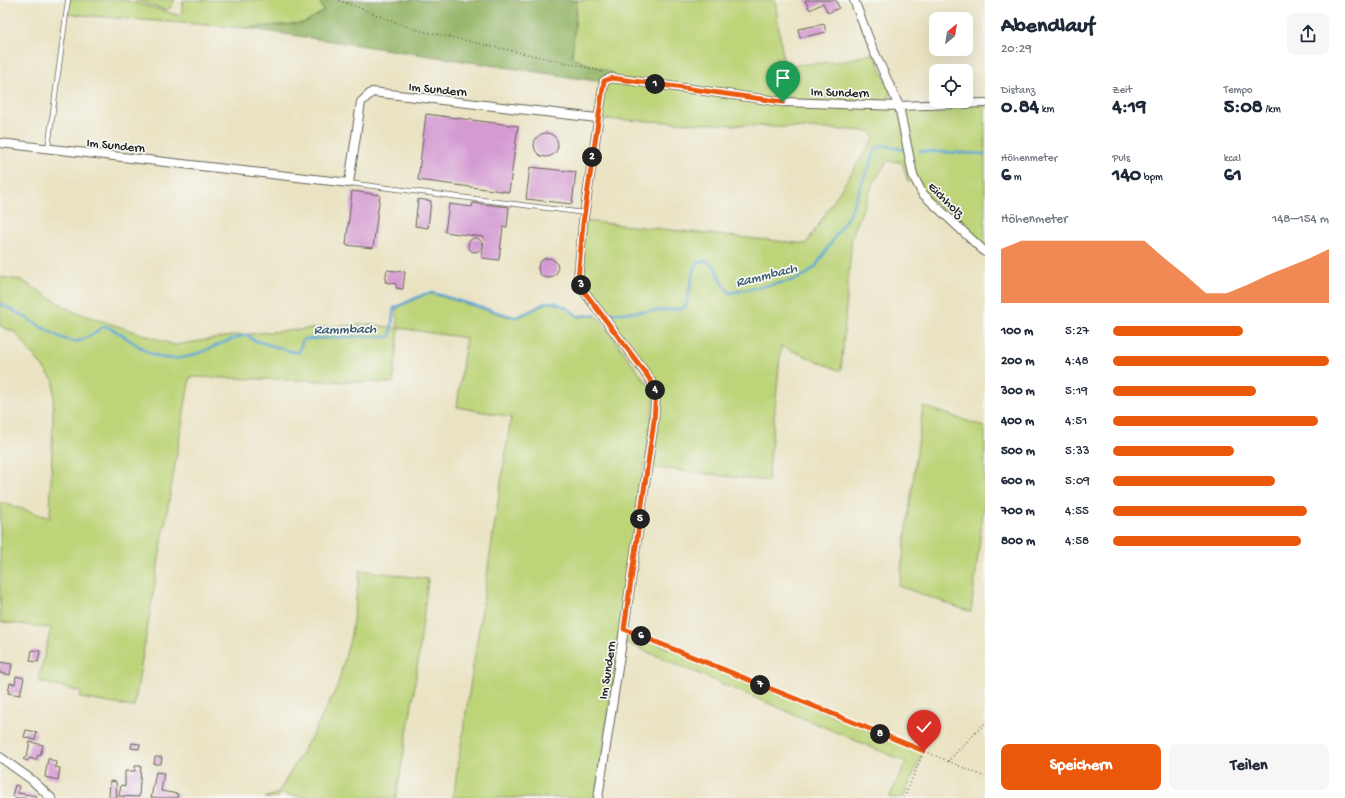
<!DOCTYPE html>
<html lang="de">
<head>
<meta charset="utf-8">
<style>
	:root { --surface:#fff; --page:#f6f6f7; --text:#1f2937; --muted:#747a83; --accent:#ea580c }
	body { margin:0; font-family:"Gochi Hand",sans-serif; background:var(--page); color:var(--text); height:100vh; display:flex; flex-direction:column; font-size:15px; white-space:nowrap }
	* { box-sizing:border-box; margin:0 }
	p { font-size:13px; color:var(--muted) }
	.icon { flex:none; width:22px; height:22px; fill:none; stroke:currentColor; stroke-width:2; stroke-linecap:round; stroke-linejoin:round }
	.map { position:relative; flex:1; overflow:hidden }
	.side { display:flex; flex-direction:column; background:var(--surface); width:360px }
	.side>* { flex:none }
	.needle { width:26px; rotate:30deg }
	.controls { position:absolute; left:929px; top:12px; display:grid; gap:8px }
	.controls a { display:grid; place-items:center; width:44px; height:44px; border-radius:8px; background:var(--surface); box-shadow:0 4px 16px #0002; font-size:20px }
	.pin { position:absolute; display:grid; place-items:center; width:34px; height:34px; color:#fff; margin:-41px -17px; border-radius:50% 50% 50% 0; rotate:-45deg; box-shadow:0 0 4px #0007 }
	.pin .icon { rotate:45deg }
	.km { position:absolute; width:20px; height:20px; margin:-10px; border-radius:50%; background:#222; color:#fff; font-size:11px; line-height:20px; text-align:center }
	.round { display:grid; place-items:center; flex:none; width:42px; height:42px; border-radius:8px; background:var(--page) }
	.summary { display:flex; align-items:center; justify-content:space-between; height:68px; padding:0 16px }
	h1 { font-size:22px; font-weight:700; line-height:30px }
	.metrics { display:grid; grid-template-columns:repeat(3,1fr); gap:6px; height:68px; padding:4px 16px }
	.metrics div { display:grid; align-content:center }
	.metrics b { font-size:20px; font-weight:700 }
	.metrics small { font-size:11px; font-weight:400 }
	.metrics p { font-size:11px }
	.chart { height:112px; padding:8px 16px }
	.chart p { display:flex; justify-content:space-between }
	.chart svg { width:100%; height:72px; margin-top:4px; fill:var(--accent); opacity:.7 }
	.cta { display:flex; gap:8px; margin-top:auto; padding:8px 16px }
	.cta a { flex:1; height:46px; border-radius:8px; background:var(--accent); color:#fff; font-size:16px; font-weight:700; line-height:46px; text-align:center }
	.cta a+a { background:var(--page); color:var(--text) }
	ul { padding:0 16px; list-style:none; font-size:13px }
	li { display:grid; grid-template-columns:64px 48px 1fr; align-items:center; height:30px }
	li i { height:10px; border-radius:5px; background:var(--accent) }
	main { display:flex; flex:1; min-height:0 }
	.map>svg:first-child { display:block }
	.green { fill:#bdd479; stroke:#6c784a }
	.forest { fill:#96b669; stroke:#596942 }
	.lines { fill:none; stroke-linecap:round; stroke-linejoin:round }
	.stream { stroke:#5ca6d4; stroke-width:2.5 }
	.building { fill:#d49ad2 }
	.lane-casing { stroke:#646256; stroke-width:5.5 }
	.street-casing { stroke:#646256; stroke-width:10 }
	.path { stroke:#646256; stroke-width:1.5; stroke-dasharray:1 3; stroke-linecap:butt }
	.lane { stroke:#fff; stroke-width:4 }
	.street { stroke:#fff; stroke-width:8 }
	.route-casing { stroke:#fff; stroke-width:8 }
	.route { stroke:#ea580c; stroke-width:5 }
	.labels { text-anchor:middle; stroke-width:3.5; stroke-linejoin:round; paint-order:stroke }
	.street-label { font-size:13px; fill:#1c1c1c; stroke:#f6f6f2 }
	.water-label { font-size:14px; font-style:italic; fill:#395a6f; stroke:#f6f6f2 }
</style>
</head>
<body>
<main>
<div class="map">
<svg width="985" height="798" viewBox="0 0 985 798">
	<rect width="100%" height="100%" fill="#f6f6f2"/>
	<filter id="ink" filterUnits="userSpaceOnUse"><feTurbulence type="fractalNoise" baseFrequency=".025" numOctaves="2"/><feDisplacementMap in="SourceGraphic" scale="8" xChannelSelector="R" yChannelSelector="G"/><feConvolveMatrix kernelMatrix="1 2 1 2 8 2 1 2 1" color-interpolation-filters="sRGB"/></filter>
	<filter id="wash" filterUnits="userSpaceOnUse"><feTurbulence type="fractalNoise" baseFrequency=".012" numOctaves="4" result="noise"/><feDisplacementMap in="SourceGraphic" scale="16" xChannelSelector="R" yChannelSelector="G"/><feGaussianBlur stdDeviation="0.9" result="paint"/><feColorMatrix in="noise" values="0 0 0 0 0 0 0 0 0 0 0 0 0 0 0 0 0 1.4 0 .05"/><feComposite in="paint" operator="in"/></filter>
	<g filter="url(#wash)">
		<rect width="100%" height="100%" fill="#eae3c3"/>
		<path class="green" d="M69 0H125L181 16 183 0H319L324 11 304 23 245 28 67 14Z
			M135 0H175L170 8 166 10Z
			M577 0H775L784 66 844 61 874 53 891 93 887 101 879 104 783 101 612 78 572 58Z
			M612 80 782 103 898 106 914 180 908 182 902 162 887 161 873 184 852 236 841 371 781 346 768 481 649 467 658 391 580 280 584 221 806 244 874 138 871 131 599 119 605 82Z
			M985 105V250L923 192 915 175 901 107Z
			M0 277 21 280 72 311 175 345 237 335 365 324 398 328 396 309 425 294H433L509 317H520L548 302 567 307 578 317 597 316 655 394 596 798H453L511 417 457 407 466 338 399 328 393 383 190 377 134 707 80 698 81 692 38 681 51 628 0 622V502L50 518 54 381 15 332 0 326Z
			M923 406 985 427V497L971 612 899 586Z
			M360 570 428 579 414 693 396 798H307L278 793 277 798H265L278 793 314 732 337 687 351 635Z
			M626 631 923 752 903 798H889L906 762 624 642Z"/>
		<path class="forest" d="M319 0H577L572 58 613 73 612 78 603 82 245 28 304 23 324 11Z"/>
		<g class="lines">
			<path class="stream" d="M920 151 985 154
				M0 304C21 311 60 344 78 341 87 340 97 330 105 326 123 332 135 346 152 354 186 370 216 340 248 335L253 340 293 352H299L303 339H312L361 336 390 337 394 308 425 294 433 293 514 317C546 310 542 288 578 316L595 315
				M606 314 681 309 685 307 687 302 694 268 697 263 705 261C721 266 718 284 730 293L795 280 807 274 816 266 849 215 876 149 883 145 905 150"/>
		</g>
		<g id="blocks">
			<path class="building" d="M805 0H836L839 8 828 13 823 3 810 10Z
				M824 24 826 32 800 38 798 29Z
				M426 114 518 126 509 192 418 180Z
				M534 145a12 12 0 1 1 24 0a12 12 0 1 1-24 0Z
				M530 167 576 172 572 204 526 199Z
				M352 191 380 195 373 248 346 245Z
				M418 199 431 201 428 228 415 226Z
				M473 203 509 207 507 227H503L499 260 482 258 484 237 445 232 449 204 472 207Z
				M468 245a7 7 0 1 1 14 0a7 7 0 1 1-14 0Z
				M538 268a10 10 0 1 1 20 0a10 10 0 1 1-20 0Z
				M387 270 405 272 403 289 396 288V284L385 282Z
				M32 650 40 651 38 662 30 661Z
				M0 662 12 664 10 675 0 673Z
				M16 676 24 678 20 695 8 693 10 683 15 684Z
				M26 730 37 732 35 740 24 737Z
				M30 742 43 745 40 756 38 755 36 760 29 758 27 761 23 759 27 756Z
				M132 743 140 744 139 749 131 748Z
				M155 757H162L161 764H154Z
				M48 758 56 762 55 767 60 768 58 780 45 777Z
				M135 766H141L139 797 119 796 121 785 125 786V771H135Z
				M156 772 164 773 161 791 178 794 177 798H151Z
				M110 781 116 782 117 798H109Z
				M15 785 19 786 18 793 37 796V798H17L12 796Z"/>
		</g>
	</g>
	<g filter="url(#ink)">
		<use href="#blocks" fill-opacity="0" stroke="#646256" stroke-width="1"/>
		<g class="lines">
			<defs>
				<path id="lane" d="M48 148 68 0
					M349 183 585 213"/>
				<path id="street" d="M854 0 872 47 899 106 913 175 922 193 985 252
					M0 143 349 183 361 102 372 92 597 118
					M0 757 32 780 51 798
					M598 798 624 629 654 421 656 390 647 375 583 290 578 280 583 223 604 81 612 78 783 102 899 106 985 103"/>
			</defs>
			<use href="#lane" class="lane-casing"/>
			<use href="#street" class="street-casing"/>
			<path class="path" d="M339 0 413 29 581 66 603 72
				M631 632 924 751
				M948 761 985 777
				M904 798 924 751 948 761 985 723"/>
			<use href="#lane" class="lane"/>
			<use href="#street" class="street"/>
		</g>
	</g>
	<g class="lines" filter="url(#ink)">
		<defs>
			<path id="route" d="M783 102 612 78 604 81 583 223 578 280 583 290 647 375 656 390 654 421 624 629 924 751"/>
		</defs>
		<use href="#route" class="route-casing"/>
		<use href="#route" class="route"/>
	</g>
	<g class="labels">
		<g class="street-label">
			<text transform="translate(438 88) rotate(6)" y="5">Im Sundern</text>
			<text transform="translate(840 91) rotate(2)" y="5">Im Sundern</text>
			<text transform="translate(116 144) rotate(6)" y="5">Im Sundern</text>
			<text transform="translate(947 199) rotate(45)" y="5">Eichholz</text>
			<text transform="translate(606 670) rotate(-81)" y="5">Im Sundern</text>
		</g>
		<g class="water-label">
			<text transform="translate(766 274) rotate(-14)" y="5">Rammbach</text>
			<text transform="translate(345 328) rotate(-1)" y="5">Rammbach</text>
		</g>
	</g>
</svg>
<div class="controls">
<a><svg class="needle" viewBox="-14 -14 28 28"><path d="M0-13l5 13h-10z" fill="#e53935"/><path d="M0 13l5-13h-10z" fill="#747a83"/></svg></a>
<a><svg class="icon" aria-label="locate" viewBox="0 0 24 24"><circle cx="12" cy="12" r="6"/><path d="M12 2v4M12 18v4M2 12h4M18 12h4"/></svg></a>
</div>
<div class="pin" style="left:783px;top:102px;background:#1e9e55"><svg class="icon" aria-label="arrive" viewBox="0 0 24 24"><path d="M6 21V4h12l-3 4 3 4H6"/></svg></div>
<div class="pin" style="left:924px;top:751px;background:#d93025"><svg class="icon" aria-label="check" viewBox="0 0 24 24"><path d="M5 12l5 5 9-10"/></svg></div>
<b class="km" style="left:655px;top:84px">1</b>
<b class="km" style="left:592px;top:157px">2</b>
<b class="km" style="left:581px;top:285px">3</b>
<b class="km" style="left:655px;top:390px">4</b>
<b class="km" style="left:640px;top:519px">5</b>
<b class="km" style="left:641px;top:636px">6</b>
<b class="km" style="left:760px;top:685px">7</b>
<b class="km" style="left:880px;top:734px">8</b>
</div>
<section class="side">
<div class="summary"><div><h1>Abendlauf</h1><p>20:29</p></div><a class="round"><svg class="icon" aria-label="share" viewBox="0 0 24 24"><path d="M12 15V3M7 8l5-5 5 5M5 13v7h14v-7"/></svg></a></div>
<div class="metrics">
<div><p>Distanz</p><b>0.84<small> km</small></b></div>
<div><p>Zeit</p><b>4:19</b></div>
<div><p>Tempo</p><b>5:08<small> /km</small></b></div>
</div>
<div class="metrics">
<div><p>Höhenmeter</p><b>6<small> m</small></b></div>
<div><p>Puls</p><b>140<small> bpm</small></b></div>
<div><p>kcal</p><b>61</b></div>
</div>
<div class="chart"><p><span>Höhenmeter</span>148–154 m</p>
<svg viewBox="0 0 160 44" preserveAspectRatio="none"><path d="M0 44V11L10 6L20 6L30 6L40 6L50 6L60 6L70 6L80 17L90 27L100 38L110 38L120 33L130 27L140 22L150 17L160 11V44z"/></svg>
</div>
<ul>
<li><b>100 m</b>5:27<i style="width:60%"></i></li>
<li><b>200 m</b>4:48<i style="width:100%"></i></li>
<li><b>300 m</b>5:19<i style="width:66%"></i></li>
<li><b>400 m</b>4:51<i style="width:95%"></i></li>
<li><b>500 m</b>5:33<i style="width:56%"></i></li>
<li><b>600 m</b>5:09<i style="width:75%"></i></li>
<li><b>700 m</b>4:55<i style="width:90%"></i></li>
<li><b>800 m</b>4:58<i style="width:87%"></i></li>
</ul>
<div class="cta"><a>Speichern</a><a>Teilen</a></div>
</section>
</main>
</body>
</html>
